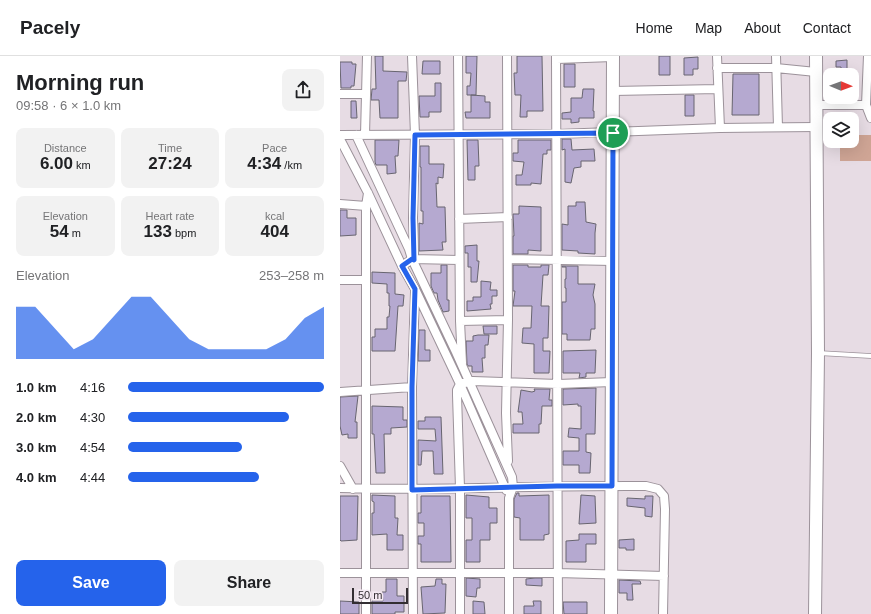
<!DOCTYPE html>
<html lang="en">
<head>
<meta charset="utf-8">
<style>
	:root { --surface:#fff; --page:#f2f2f2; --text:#202124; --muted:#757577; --line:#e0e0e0; --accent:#2563eb }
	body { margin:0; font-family:Helvetica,sans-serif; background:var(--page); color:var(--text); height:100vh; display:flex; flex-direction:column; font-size:15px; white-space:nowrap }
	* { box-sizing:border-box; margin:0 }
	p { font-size:13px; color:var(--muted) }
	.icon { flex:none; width:22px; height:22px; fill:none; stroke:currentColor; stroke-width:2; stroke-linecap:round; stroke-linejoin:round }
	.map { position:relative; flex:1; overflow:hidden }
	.side { display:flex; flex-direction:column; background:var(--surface); width:340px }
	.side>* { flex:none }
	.needle { width:26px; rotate:91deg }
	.fabs { position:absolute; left:483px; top:12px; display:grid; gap:8px }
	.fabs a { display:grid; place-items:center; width:36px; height:36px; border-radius:8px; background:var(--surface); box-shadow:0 4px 16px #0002; font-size:20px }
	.scale { position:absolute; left:12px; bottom:10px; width:56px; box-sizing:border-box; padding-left:4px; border:2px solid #332e32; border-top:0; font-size:11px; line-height:14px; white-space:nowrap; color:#332e32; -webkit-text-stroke:3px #f4e9f2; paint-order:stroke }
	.pin { position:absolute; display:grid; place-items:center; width:34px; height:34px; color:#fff; margin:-17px; border:2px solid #fff; border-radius:50%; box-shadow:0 1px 4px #0007 }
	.round { display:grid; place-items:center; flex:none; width:42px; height:42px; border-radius:8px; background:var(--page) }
	.headline { display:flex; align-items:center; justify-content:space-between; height:68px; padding:0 16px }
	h1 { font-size:22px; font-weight:700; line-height:30px }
	.figures { display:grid; grid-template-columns:repeat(3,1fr); gap:6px; height:68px; padding:4px 16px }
	.figures div { display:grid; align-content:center; border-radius:8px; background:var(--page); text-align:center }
	.figures b { font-size:17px; font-weight:700 }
	.figures small { font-size:11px; font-weight:400 }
	.figures p { font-size:11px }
	.chart { height:112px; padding:8px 16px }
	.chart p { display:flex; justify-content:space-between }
	.chart svg { width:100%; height:72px; margin-top:4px; fill:var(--accent); opacity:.7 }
	.primary-button { display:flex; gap:8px; margin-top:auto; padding:8px 16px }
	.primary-button a { flex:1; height:46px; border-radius:8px; background:var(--accent); color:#fff; font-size:16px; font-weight:700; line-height:46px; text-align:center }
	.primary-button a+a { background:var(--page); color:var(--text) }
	ul { padding:0 16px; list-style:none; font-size:13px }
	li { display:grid; grid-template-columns:64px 48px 1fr; align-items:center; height:30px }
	li i { height:10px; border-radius:5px; background:var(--accent) }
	header { display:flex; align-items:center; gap:24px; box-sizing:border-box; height:56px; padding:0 20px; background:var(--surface); border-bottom:1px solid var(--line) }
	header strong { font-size:19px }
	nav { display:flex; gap:22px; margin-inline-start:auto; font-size:14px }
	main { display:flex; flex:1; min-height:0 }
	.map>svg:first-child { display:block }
	.green { fill:#cfa595 }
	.building { fill:#b5a9d0; stroke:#686570 }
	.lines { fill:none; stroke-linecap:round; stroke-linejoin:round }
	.lane-casing { stroke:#9c929a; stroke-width:5.5 }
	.street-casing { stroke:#9c929a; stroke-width:10 }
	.secondary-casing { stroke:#9c929a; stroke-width:14 }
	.lane { stroke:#fff; stroke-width:4 }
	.street { stroke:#fff; stroke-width:8 }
	.secondary { stroke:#fff; stroke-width:12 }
	.route-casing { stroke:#fff; stroke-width:8 }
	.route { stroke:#2563eb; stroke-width:5 }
</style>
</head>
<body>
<header>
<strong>Pacely</strong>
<nav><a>Home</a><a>Map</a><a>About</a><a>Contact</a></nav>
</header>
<main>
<section class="side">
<div class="headline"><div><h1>Morning run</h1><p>09:58 · 6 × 1.0 km</p></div><a class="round"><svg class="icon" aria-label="share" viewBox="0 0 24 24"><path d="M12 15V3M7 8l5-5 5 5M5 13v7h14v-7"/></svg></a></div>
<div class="figures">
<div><p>Distance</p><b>6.00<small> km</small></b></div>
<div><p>Time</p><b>27:24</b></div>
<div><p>Pace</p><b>4:34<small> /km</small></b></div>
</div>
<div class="figures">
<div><p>Elevation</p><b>54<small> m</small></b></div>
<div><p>Heart rate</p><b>133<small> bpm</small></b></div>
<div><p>kcal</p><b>404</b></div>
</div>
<div class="chart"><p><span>Elevation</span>253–258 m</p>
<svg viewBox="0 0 160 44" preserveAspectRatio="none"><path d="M0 44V12L10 12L20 25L30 38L40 32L50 19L60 6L70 6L80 19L90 32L100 38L110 38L120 38L130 38L140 32L150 19L160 12V44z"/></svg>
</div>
<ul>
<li><b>1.0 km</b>4:16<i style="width:100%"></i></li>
<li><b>2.0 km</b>4:30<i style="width:82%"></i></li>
<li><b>3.0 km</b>4:54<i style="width:58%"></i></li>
<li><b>4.0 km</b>4:44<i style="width:67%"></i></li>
</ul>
<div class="primary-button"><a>Save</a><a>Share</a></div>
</section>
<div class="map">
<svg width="531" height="558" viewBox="0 0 531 558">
	<rect width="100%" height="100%" fill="#e7dce4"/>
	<path class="green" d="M512 79H531V105H500V85H512Z"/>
	<path class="building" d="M35 0H43V15L67 16 66 25H58V62H40L39 44H31L32 33H36Z
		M126 0H137L136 39H127V30H130L131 17H126Z
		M177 0H202L203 55H187V61H180L181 39H175L174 17H177Z
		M319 0H330V19H319Z
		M358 1V13H353V19H344V2Z
		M507 4V19H501V11H496V5Z
		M83 5H100V18H82Z
		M0 6H12V8H16L14 30H11V32H1Z
		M224 8H235V31H224Z
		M393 18H419V59H392Z
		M95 27H101V56H89V61H80L79 40H95Z
		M243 33H254L253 55H254V62H239V66L231 67V63H222V57L231 56V42H242Z
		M131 39 145 40V46H150V62H126L125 56H131Z
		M345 39H354V60H345Z
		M11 45H16L17 62H11Z
		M222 83H231L232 94 254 93 255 105H241V111L234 112 231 127 225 126V93L222 94Z
		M35 84H59L58 100H55L56 117 47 118V109H36L35 106Z
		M127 84H138L139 110H135V124H128Z
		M178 84H211V94H207V98H203L201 128 191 127V129H176V119H182L184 106 173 105V97H178Z
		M80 90H89V108H104L103 122 98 121V128L96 127 97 151H105L106 186H102L103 194 79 195V167L83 168V155H81V111H80Z
		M236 146H245L246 166 256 168 255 177V198L238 197V195L222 194V168L228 169V150H236Z
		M179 150 201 151V195L188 194V198H173V180H174L173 158H179Z
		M0 154H7V162H16V179L0 180Z
		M137 189V205H139L137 226H131V211H128V197H125V190Z
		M101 209H107V244H109V255L103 256 98 244 97 237H94L91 230V217H101Z
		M173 209H188V211H201V209H209L208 219H203L201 250H209L208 282H203V295H210L209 317H194V288L182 287 183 272H191L192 250H173L175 235H173Z
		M222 210H238V228H255L253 239 255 248V273H251L250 284H227V278H222V246H226V232H225V223H226V211H222Z
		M32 216 55 217V238L64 239 63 250H58L55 295H32V281H35V273H47V261H49L50 250H49V237H47V228L32 227Z
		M141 225 151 226 150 234H157V240H152V248H150L151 253 127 255V245H133V241H141Z
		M143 270H157V278H144Z
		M79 274H85V294H90V305H78Z
		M138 279H149L148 289H145V302H142L143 316H132V310H128L127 308 126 285H133V280Z
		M256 294 255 317H246V321L239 322 240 317H223V295Z
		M256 332 255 378H246V396L251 397 250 417H239V409H223V395H239V382L228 381 229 372 241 373V350H238V348L223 349V333Z
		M194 333H210L209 344H212V350H202L201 368H199V377H173V368H183L182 356H178L181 334 192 336 195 335Z
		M18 340 15 366H17V382H8V378L2 379 0 370V341Z
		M32 350 63 351V364H67V371L51 372V378H44L45 417H36L34 378H32Z
		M85 361H101L103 418H94L93 395H82L81 409H78V384L96 385 95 373H78V365H85Z
		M177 437H179V440L209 439V478L204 479V484H180V462L174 461V443Z
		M32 439 55 440V462H58L57 479H63V494H47V478L32 479V457H34V446L32 445Z
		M126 439 149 441V452H157V467H150V484H140V506H126V484H132V462H126Z
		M241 439 255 440 256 467 239 468Z
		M0 440H18L17 484 1 485 0 484Z
		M81 440H110L111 506H81V488H78V480H84V467H78V457H81Z
		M305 440H313L312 461 305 460V452L287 450V442L305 443Z
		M239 478H256V488H246V506H226V485L239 484Z
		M294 483V494H286V492H279V484Z
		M126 522 140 523V532H137L136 541 126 540Z
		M195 522H202V530L186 529V523Z
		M46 523H57V540H64V556H55V558H32V545H43L42 536H46Z
		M96 523H102V528H106L105 557 83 558 81 531 95 530Z
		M279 524 300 525 301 528H292L293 544H287V537H279Z
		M0 545 19 546V558H0Z
		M133 545 144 546 145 558H133Z
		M193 545H201V558H184V550H194Z
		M223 546H247V558H224Z"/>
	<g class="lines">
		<defs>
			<path id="lane" d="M478 297 531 300"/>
			<path id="street" d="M72 0 75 79 73 162 74 199
				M118 0 120 265 122 307
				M167 0 168 264 166 357 168 405
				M216 0 218 558
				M377 0 380 72
				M436 0 438 71
				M528 0 526 49 531 62
				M217 3 273 1
				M377 12H436L476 16
				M273 35 378 33
				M0 38H26
				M477 49H526
				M0 79 217 78 380 72 477 71
				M16 79 69 193 72 203 116 296 172 421 173 431 169 442V558
				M25 79 27 0
				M0 83 28 137 62 210 75 233 120 328 166 434
				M0 148 26 150
				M119 163 168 161
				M169 203 273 205
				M62 210 72 203 119 204
				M0 224H26
				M120 265 168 264
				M0 336 72 331
				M0 410 13 433
				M0 432C102 435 204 429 306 430L318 433 324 440 325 453 323 558
				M0 517H218L324 520
				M26 558V150L28 137
				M73 558 72 331 75 236
				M120 558V432L117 339V334L120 328 133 325 218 328 272 326"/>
			<path id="secondary" d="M271 558 273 0
				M475 558 478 297 476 0"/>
		</defs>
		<use href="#lane" class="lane-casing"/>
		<use href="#street" class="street-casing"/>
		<use href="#secondary" class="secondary-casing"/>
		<use href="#lane" class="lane"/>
		<use href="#street" class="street"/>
		<use href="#secondary" class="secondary"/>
	</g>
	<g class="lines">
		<defs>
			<path id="route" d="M273 77 272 430H217L72 434V331L75 233 62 210 72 203 74 204 73 162 75 79Z"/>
		</defs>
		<use href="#route" class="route-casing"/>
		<use href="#route" class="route"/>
	</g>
</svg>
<div class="fabs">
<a><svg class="needle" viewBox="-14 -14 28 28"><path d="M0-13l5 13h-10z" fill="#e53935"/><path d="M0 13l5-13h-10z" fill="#757577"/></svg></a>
<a><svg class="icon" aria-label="layers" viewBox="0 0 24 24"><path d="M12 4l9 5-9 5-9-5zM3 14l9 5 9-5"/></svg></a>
</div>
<div class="scale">50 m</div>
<div class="pin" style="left:273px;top:77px;background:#1e9e55"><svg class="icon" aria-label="arrive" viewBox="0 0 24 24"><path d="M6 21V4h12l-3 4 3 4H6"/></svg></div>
</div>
</main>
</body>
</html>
